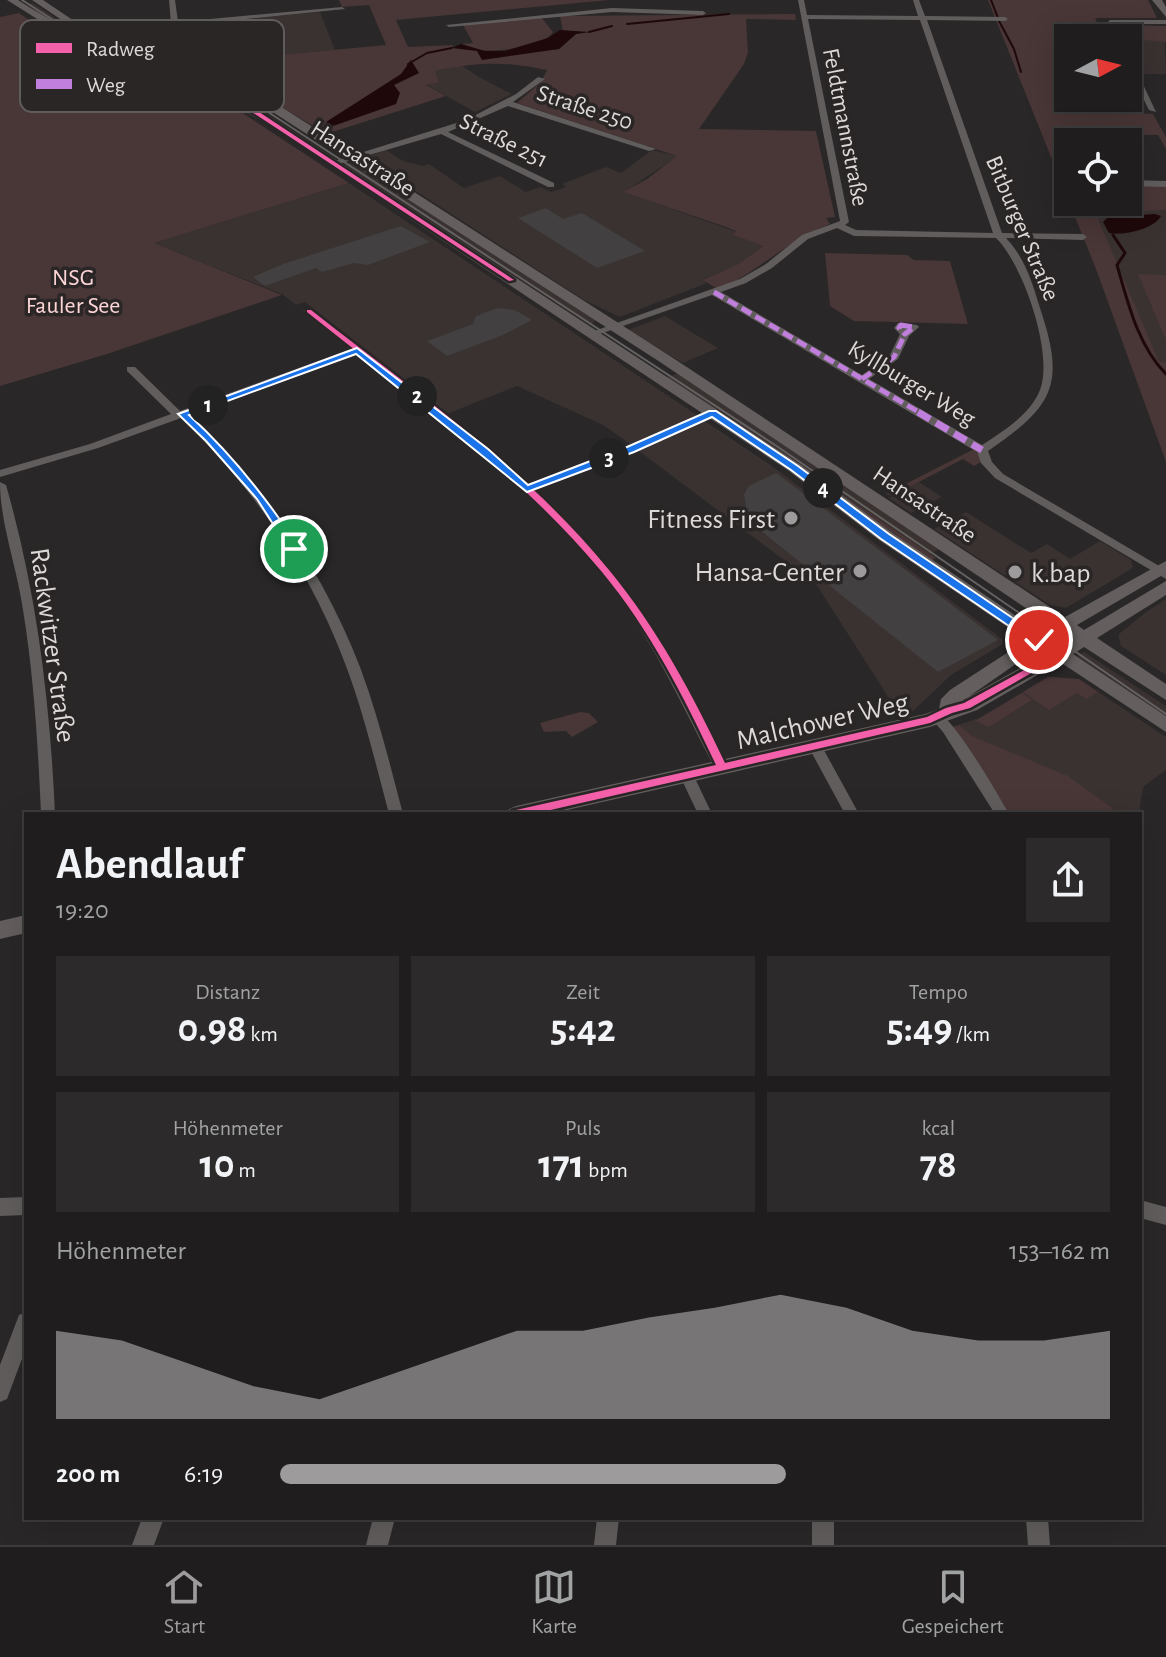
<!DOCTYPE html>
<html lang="de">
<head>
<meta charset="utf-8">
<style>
	:root { --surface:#1f1d1d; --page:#2c2a2a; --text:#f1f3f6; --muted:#a1a2a4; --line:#3c3b3b; --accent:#9d9b9b }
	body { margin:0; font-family:"Alegreya Sans",sans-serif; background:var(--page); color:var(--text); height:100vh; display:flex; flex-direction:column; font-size:30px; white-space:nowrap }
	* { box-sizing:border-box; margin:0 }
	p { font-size:26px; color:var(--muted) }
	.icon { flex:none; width:44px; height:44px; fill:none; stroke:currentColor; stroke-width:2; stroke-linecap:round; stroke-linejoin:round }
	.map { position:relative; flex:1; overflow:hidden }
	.side { position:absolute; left:24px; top:812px; width:1118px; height:708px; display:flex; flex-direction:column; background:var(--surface); border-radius:0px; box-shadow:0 8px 32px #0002,0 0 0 2px var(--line) }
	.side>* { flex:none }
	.needle { width:52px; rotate:83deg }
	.buttons { position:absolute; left:1054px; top:24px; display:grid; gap:16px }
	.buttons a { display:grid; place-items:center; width:88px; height:88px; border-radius:0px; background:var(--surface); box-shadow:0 8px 32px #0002,0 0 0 2px var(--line); font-size:40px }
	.pin { position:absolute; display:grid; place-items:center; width:68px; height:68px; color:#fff; margin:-34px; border:4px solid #fff; border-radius:50%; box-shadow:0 2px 8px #0007 }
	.km { position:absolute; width:40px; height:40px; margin:-20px; border-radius:50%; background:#222; color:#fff; font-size:22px; line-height:40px; text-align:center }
	.round { display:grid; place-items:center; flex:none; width:84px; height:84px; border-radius:0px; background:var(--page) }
	.summary { display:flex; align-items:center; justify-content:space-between; height:136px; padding:0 32px }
	h1 { font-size:44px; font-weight:700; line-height:60px }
	.figures { display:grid; grid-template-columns:repeat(3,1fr); gap:12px; height:136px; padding:8px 32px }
	.figures div { display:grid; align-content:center; border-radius:0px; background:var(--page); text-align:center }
	.figures b { font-size:40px; font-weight:700 }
	.figures small { font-size:22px; font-weight:400 }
	.figures p { font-size:22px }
	.chart { height:224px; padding:16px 32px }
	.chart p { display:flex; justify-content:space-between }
	.chart svg { width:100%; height:144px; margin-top:8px; fill:var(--accent); opacity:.7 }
	ul { padding:0 32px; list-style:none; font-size:26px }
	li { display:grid; grid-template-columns:128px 96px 1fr; align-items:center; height:60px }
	li i { height:20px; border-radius:10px; background:var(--accent) }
	.dock { display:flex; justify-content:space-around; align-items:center; height:112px; border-top:2px solid var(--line); background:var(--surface); font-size:22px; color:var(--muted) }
	.dock a { display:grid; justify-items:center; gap:4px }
	.dock .current { color:var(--accent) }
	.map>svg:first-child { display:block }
	.built { fill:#3a3131 }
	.green { fill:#493637 }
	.water { fill:#1e080a }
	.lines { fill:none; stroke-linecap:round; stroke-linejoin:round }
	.stream-far1 { stroke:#1e080a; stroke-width:2 }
	.stream { stroke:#1e080a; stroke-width:3 }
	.building { fill:#424040 }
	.street { fill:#615d5d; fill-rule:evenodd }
	.secondary { fill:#645e5e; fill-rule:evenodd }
	.tram { stroke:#646161; stroke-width:2 }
	.quiet-far1 { stroke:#c07fdc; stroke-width:5; stroke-dasharray:11 5; stroke-linecap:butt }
	.quiet { stroke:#c07fdc; stroke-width:7; stroke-dasharray:14 7; stroke-linecap:butt }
	.cycleway-casing { stroke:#2a2626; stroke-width:5 }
	.cycleway { fill:#f560ab; fill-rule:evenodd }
	.route { fill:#1a73e8; stroke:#fff; stroke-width:2 }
	.poi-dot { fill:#9d9b9b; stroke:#2a2626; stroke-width:3 }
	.labels { text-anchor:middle; stroke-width:7; stroke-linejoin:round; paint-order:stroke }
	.far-street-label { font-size:24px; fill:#dcd9d9; stroke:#2a2626 }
	.far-park-label { font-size:24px; fill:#fdd5d6; stroke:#2a2626 }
	.poi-label { font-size:28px; fill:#dcd9d9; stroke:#2a2626; text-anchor:end }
	.street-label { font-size:28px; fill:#dcd9d9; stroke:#2a2626 }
	.key { fill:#2a2626; stroke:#5f5c5c; stroke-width:2 }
	.key-label { font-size:22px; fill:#dcd9d9 }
</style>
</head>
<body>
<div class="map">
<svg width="1166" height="1545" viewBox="0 0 1166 1545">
	<rect width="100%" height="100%" fill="#292727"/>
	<path class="built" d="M33 3 63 23 89 36 182 69 177 72 109 49 53 24 26 4Z
		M320 12 335 50 268 56 264 44 189 51 188 47 263 39 257 18Z
		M1128 40H1165L1166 74H1143L1128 48Z
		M462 66 479 77 512 94 475 112 425 84 434 71Z
		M386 150 403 161 423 166 429 164 464 188 500 176 526 192 540 187 551 192 566 187 562 184 606 167 621 173 652 150 678 156 624 192 737 232 734 235 763 246 738 264 703 280 707 283 620 317 584 300 368 160 369 156Z
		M351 162 590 315 596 321 590 325 345 165Z
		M349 183 697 415 633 446 603 425 517 386 447 414 305 302 296 305 282 294 153 243Z
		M1166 210V362L1159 361 1095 213Z
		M665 316 718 348 683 363 628 330Z
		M678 373 940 549 930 554 669 377Z
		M705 421 772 466 982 624 1002 639 1003 644 951 675 909 715 901 717 816 584 639 451Z
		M919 482 942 497 911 513 889 498Z
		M966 512 1031 553 1047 544 1070 559 1100 541 1131 560 1133 568 1066 608 1050 605 934 529Z
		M1166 599V675L1121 646 1119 639V634L1146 612Z
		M1084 652 1166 706V716L1077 656Z
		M1048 677 1079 679 1166 737V770L1143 787 1139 814H1117L1114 810 1086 814 952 727 979 718Z"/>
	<path class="green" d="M339 0H610L396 20 408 47 453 45 452 47 474 50 461 44 473 43 463 25 541 17 553 32C542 48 496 52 477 50L480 54 499 58 503 55 559 49 576 34 588 32H563L560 16 795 14 796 20 746 19 748 52 744 64 699 129 816 131 835 217 826 218 830 224C790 239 758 271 719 290L703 280 738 264 763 246 733 235 736 231 726 227 623 192 647 179 677 156 517 103 541 82 547 70C501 61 480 62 435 71L439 82 426 85 446 96 326 134 257 92 212 73 268 56 386 45 369 5 342 7Z
		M988 0H1148L1157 18H1095L1105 38H1068V98H1128V80L1139 100 1130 104 1134 113 1153 114 1166 137V149L1158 135 1084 134 1087 142H1068V202H1128V184L1166 185V210L1096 214 1159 361 1166 362V462L1096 269Z
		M19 13 39 27 60 52 79 85 102 84 128 103 165 93 177 82 235 108 349 183 154 243 282 295 107 354 0 386V17Z
		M1115 25 1166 26V42L1122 38Z
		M825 253 907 255 914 260 950 261 968 324 854 321 830 306Z
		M1138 274 1166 275V338H1165Z
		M669 377 936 558 932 560 666 378Z
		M974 449 983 461 974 466 963 459 892 496 886 494Z
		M1048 677 1079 679 1098 692 1086 699 1077 693 1049 710 1023 692Z
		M1022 693 1032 700 989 727 975 721Z
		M580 712 589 713 598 722 572 737 566 731 544 732 540 723Z
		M959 725 972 736 1068 776 1114 809 1086 814H1006L952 727Z"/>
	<path class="water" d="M560 30 589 32 576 34 559 49 482 60 477 51 452 48 461 44 485 51H505L548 38Z
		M411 60 419 73 394 85 400 93 396 104 333 126 326 122 401 74Z
		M1155 214 1161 216C1154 229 1123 236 1109 233L1103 222 1108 217Z"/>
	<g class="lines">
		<path class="stream-far1" d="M991 0 998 18
			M999 21 1014 49 1021 72
			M627 24 729 14
			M589 32 612 26
			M409 70 408 64 427 53 452 48"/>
		<path class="stream" d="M1113 235 1125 253 1117 265C1128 303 1138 346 1166 374"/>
	</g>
	<path class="building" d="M546 208 563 219 582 213 645 251 597 268 518 218Z
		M401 226 430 242 368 265 354 263 322 272 316 268 265 286 253 277 283 264Z
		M498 308 515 310 532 320 503 335 447 356 427 341 473 324 476 316Z
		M776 473 919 580 998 640 938 672 736 511 746 507 744 494 749 486Z"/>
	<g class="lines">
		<path class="street" d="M169 0H175L178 22 342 7 345 9 179 26 180 38 187 51 183 53C170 40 171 18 169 0Z
			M798 0H804L807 15 918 16 913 0H919L925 16 1005 17 1008 19 1005 21 927 20 1002 233 1083 234 1087 237 1083 240 1006 238C1024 257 1032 281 1039 305 1066 384 1055 405 988 451L992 462 1003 474 1166 570V579L995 478 981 463 977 452 712 295 594 336 586 334 740 279 766 264 802 235 840 221ZM808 19 920 20 993 233 856 230 845 225 849 222ZM837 228 854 236 996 238C1023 264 1054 354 1040 390 1030 415 1003 431 982 445L869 379 898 359 909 336 919 327 917 325 898 323 894 328 900 334 890 355 862 375 721 292 746 283 772 268 808 239Z
			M612 8 703 11 706 13 703 15 612 12 449 27 446 25Z
			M1166 20V24H1112L1118 38H1112L1105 25 1110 20Z
			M1128 59 1132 61 1156 112 1149 110 1128 68Z
			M538 77 545 79 513 102 656 149 649 151 508 106 448 132 554 183V187H548L441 134 335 165 328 163 466 120 516 94Z
			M1128 180 1166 181V187L1128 186Z
			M309 308 468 431 529 484 626 448 708 411H716V415L634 452 535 490C621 568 680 664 729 768L727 772H717C685 712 659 652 619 597 549 500 450 427 356 354L190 415C264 486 323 571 360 667 378 715 390 765 403 814H389C376 765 364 714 346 666 311 571 254 488 181 418L98 448 0 477V470L90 444 171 414 127 371V367H135L180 411 351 349 306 313 304 311Z
			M0 482 6 485C37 593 50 702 55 814H41C38 746 34 677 23 610 17 567 0 524 0 482Z
			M936 711C955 719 997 793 1009 814H995L943 732 929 716Z
			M815 741 820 743 859 814H845L808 746Z
			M687 771 692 772 712 814H698L680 776Z
			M26 1197V1215L0 1216V1198Z
			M1140 1200 1166 1207V1225L1140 1218Z
			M26 1312V1348L7 1399 0 1402V1365L19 1315Z
			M142 1518H164L154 1545H132Z
			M373 1518H395L388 1545H366Z
			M597 1518H619L616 1545H594Z
			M812 1518H834V1545H812Z
			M1026 1518H1048L1050 1545H1028Z"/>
		<path class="secondary" d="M7 0H18C96 52 189 72 271 117L801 465 891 532 1040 632 1051 625 660 362 243 93 252 91 280 106 670 356 1065 617 1166 561V573L1077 625 1084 630 1166 581V595L1097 638 1166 684V700L1084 647 1073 654 1166 716V732L1060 662 977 710 930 727 550 814H506L509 809 516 806 925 714 939 709 941 699 950 690 1027 640 879 540 789 471 263 121 200 90 69 39ZM1064 633 1071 638 1060 645 1053 640ZM1039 648 1047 653 963 700H964Z
			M32 0H43L89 31 81 33Z
			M1152 0H1162L1166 7V17Z
			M26 915V933L0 939V921Z"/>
		<path class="tram" d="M22 0 75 34 189 75 265 110 778 447 1166 714"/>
		<path class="quiet-far1" d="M714 292 922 414
			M901 325 914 327 905 334 899 328Z
			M862 379 894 357 905 334"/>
		<path class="quiet" d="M918 412 982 450"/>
		<defs>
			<path id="cycleway" d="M139 64 207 86 259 112 514 280 509 281 255 114 203 88 139 66Z
				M307 310H311C414 391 526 468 609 570 657 628 693 695 725 763L927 717 946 708 964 703 1057 652H1063L1065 654 970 708 952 713 930 723 533 814H511L512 811 516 810 716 765C684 697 650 630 602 572 518 471 409 394 307 312Z"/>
		</defs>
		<use href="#cycleway" class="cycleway-casing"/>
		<use href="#cycleway" class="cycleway"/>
	</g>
	<path class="route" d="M357 348 488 449 528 485 627 447 709 411H716L798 466 889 534 1045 640 1034 643 881 539 791 470 712 417 634 452 527 492 356 354 189 415C233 455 268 500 300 549L291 552 257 499 206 441 178 414Z"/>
	<g class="poi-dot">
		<circle cx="791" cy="518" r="8"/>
		<circle cx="860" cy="571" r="8"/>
		<circle cx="1015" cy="572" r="8"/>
	</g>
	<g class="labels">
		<g class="far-street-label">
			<text transform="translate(585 107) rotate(18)" y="8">Straße 250</text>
			<text transform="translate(846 127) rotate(79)" y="8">Feldtmannstraße</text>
			<text transform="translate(504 140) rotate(26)" y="8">Straße 251</text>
			<text transform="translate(363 158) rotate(33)" y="8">Hansastraße</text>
			<text transform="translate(1023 228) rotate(67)" y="8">Bitburger Straße</text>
			<text transform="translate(912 383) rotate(31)" y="8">Kyllburger Weg</text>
			<text transform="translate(925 504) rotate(34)" y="8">Hansastraße</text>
		</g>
		<g class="far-park-label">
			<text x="73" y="285">NSG<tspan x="73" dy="28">Fauler See</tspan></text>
		</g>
		<g class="poi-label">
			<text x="775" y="528">Fitness First</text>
			<text x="844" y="581">Hansa-Center</text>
			<text x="1031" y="582" text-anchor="start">k.bap</text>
		</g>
		<g class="street-label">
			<text transform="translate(54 645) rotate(82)" y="10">Rackwitzer Straße</text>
			<text transform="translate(822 720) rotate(-13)" y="10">Malchower Weg</text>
		</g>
	</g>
	<rect x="20" y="20" width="264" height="92" rx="12" class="key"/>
	<rect x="36" y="43" width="36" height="10" fill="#f560ab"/>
	<rect x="36" y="79" width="36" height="10" fill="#c07fdc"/>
	<g class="key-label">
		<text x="86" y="56">Radweg</text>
		<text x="86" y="92">Weg</text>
	</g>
</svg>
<div class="buttons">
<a><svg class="needle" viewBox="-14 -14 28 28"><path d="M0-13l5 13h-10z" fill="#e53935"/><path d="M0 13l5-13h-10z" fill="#a1a2a4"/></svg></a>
<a><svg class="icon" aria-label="locate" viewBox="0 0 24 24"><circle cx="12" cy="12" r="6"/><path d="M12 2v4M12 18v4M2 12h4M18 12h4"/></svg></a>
</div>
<div class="pin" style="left:294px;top:549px;background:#1e9e55"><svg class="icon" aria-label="arrive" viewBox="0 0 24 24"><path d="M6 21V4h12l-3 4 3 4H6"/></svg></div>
<div class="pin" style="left:1039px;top:640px;background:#d93025"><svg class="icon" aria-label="check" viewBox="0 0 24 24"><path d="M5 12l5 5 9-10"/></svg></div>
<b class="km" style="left:208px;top:405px">1</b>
<b class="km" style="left:417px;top:396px">2</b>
<b class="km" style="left:609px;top:458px">3</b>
<b class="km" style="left:823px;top:488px">4</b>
<section class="side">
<div class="summary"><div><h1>Abendlauf</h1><p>19:20</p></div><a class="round"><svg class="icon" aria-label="share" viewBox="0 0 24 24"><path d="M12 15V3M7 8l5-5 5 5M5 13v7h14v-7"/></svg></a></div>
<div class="figures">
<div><p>Distanz</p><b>0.98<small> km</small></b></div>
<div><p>Zeit</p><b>5:42</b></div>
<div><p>Tempo</p><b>5:49<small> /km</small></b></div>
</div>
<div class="figures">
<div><p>Höhenmeter</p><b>10<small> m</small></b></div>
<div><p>Puls</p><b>171<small> bpm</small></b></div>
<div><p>kcal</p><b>78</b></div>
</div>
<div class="chart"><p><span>Höhenmeter</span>153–162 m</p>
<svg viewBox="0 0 160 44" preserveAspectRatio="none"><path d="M0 44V17L10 20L20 27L30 34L40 38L50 31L60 24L70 17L80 17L90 13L100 10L110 6L120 10L130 17L140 20L150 20L160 17V44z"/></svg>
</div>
<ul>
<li><b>200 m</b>6:19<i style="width:61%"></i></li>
</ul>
</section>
</div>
<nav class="dock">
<a class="current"><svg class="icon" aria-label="home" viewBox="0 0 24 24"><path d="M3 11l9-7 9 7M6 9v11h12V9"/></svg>Start</a>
<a><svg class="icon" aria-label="map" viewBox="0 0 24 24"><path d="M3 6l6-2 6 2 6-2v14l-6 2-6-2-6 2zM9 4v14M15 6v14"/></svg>Karte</a>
<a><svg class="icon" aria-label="saved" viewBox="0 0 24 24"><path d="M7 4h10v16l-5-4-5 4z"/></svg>Gespeichert</a>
</nav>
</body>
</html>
